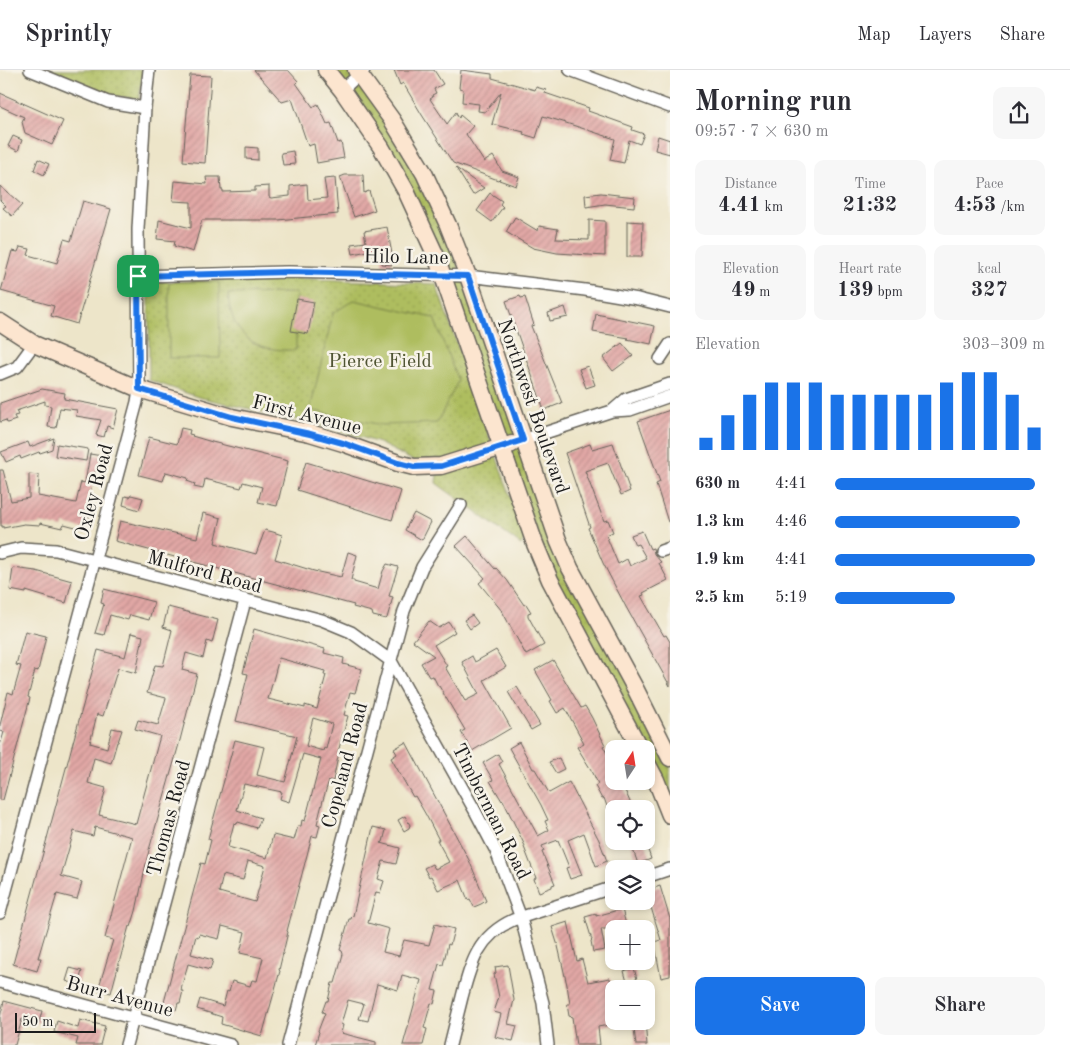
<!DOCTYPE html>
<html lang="en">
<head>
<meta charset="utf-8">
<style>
	:root { --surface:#fff; --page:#f7f7f7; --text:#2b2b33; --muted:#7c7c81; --line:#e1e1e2; --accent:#1a73e8 }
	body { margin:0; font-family:"Old Standard TT",serif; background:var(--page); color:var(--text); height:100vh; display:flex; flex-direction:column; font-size:19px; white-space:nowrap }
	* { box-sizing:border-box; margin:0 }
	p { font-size:16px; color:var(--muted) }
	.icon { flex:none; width:28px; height:28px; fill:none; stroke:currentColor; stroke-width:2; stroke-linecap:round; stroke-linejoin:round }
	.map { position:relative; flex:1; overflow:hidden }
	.sheet { display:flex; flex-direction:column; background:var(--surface); width:400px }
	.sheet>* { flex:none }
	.needle { width:32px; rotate:12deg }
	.fabs { position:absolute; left:605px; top:670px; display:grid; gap:10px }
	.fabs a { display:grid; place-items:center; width:50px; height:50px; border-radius:10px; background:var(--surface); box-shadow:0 2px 8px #0003; font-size:25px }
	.scale { position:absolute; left:15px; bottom:12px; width:81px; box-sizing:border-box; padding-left:5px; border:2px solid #1c1c1c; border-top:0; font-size:14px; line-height:18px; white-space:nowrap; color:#1c1c1c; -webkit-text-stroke:4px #f7f3e8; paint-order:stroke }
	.pin { position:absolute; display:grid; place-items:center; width:42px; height:42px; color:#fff; margin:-21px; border-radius:10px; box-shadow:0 2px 8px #0006 }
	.round { display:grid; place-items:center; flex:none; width:52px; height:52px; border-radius:10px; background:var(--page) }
	.headline { display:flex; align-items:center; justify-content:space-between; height:85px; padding:0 25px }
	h1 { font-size:28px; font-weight:800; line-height:38px }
	.stats { display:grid; grid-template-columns:repeat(3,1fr); gap:8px; height:85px; padding:5px 25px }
	.stats div { display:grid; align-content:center; border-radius:10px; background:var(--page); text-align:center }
	.stats b { font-size:21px; font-weight:800 }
	.stats small { font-size:14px; font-weight:400 }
	.stats p { font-size:14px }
	.chart { height:140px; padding:10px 25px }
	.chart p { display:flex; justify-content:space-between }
	.chart svg { width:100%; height:90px; margin-top:5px; stroke:var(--accent); stroke-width:6 }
	.button { display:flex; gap:10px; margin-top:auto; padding:10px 25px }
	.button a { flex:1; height:58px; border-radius:10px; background:var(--accent); color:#fff; font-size:20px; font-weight:800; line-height:58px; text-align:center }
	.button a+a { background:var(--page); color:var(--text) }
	ul { padding:0 25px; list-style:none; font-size:16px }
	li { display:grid; grid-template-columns:80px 60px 1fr; align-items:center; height:38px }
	li i { height:12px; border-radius:6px; background:var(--accent) }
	header { display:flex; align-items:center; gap:30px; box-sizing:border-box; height:70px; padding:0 25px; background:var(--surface); border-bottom:1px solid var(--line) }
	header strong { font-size:24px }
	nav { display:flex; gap:28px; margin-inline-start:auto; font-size:18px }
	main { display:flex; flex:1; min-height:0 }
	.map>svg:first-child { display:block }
	.grass { fill:url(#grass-dots); stroke:#656c3e }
	.garden { fill:#aebd5f; stroke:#656c3e }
	.building { fill:url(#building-hatch); fill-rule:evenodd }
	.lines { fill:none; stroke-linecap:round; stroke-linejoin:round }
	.street-casing { stroke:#656259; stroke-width:14 }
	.secondary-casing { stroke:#656259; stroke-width:19 }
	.street { stroke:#fff; stroke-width:11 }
	.secondary { stroke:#fce5cf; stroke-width:16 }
	.route-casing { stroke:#fff; stroke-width:10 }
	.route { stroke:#1a73e8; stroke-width:6 }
	.labels { text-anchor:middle; stroke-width:5; stroke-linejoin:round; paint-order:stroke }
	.street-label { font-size:20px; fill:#1c1c1c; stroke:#f7f3e8 }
	.park-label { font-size:20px; fill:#4f5433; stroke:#f7f3e8 }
</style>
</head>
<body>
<header>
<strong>Sprintly</strong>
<nav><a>Map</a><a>Layers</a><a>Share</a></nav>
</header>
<main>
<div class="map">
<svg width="670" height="975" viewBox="0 0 670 975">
	<defs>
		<pattern id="grass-dots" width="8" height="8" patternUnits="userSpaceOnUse" patternTransform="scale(1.25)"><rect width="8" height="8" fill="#aebd5f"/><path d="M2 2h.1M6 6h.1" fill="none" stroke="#95a252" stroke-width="1.8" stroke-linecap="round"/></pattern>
		<pattern id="building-hatch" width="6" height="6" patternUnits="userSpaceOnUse" patternTransform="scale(1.25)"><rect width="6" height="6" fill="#e1a7a5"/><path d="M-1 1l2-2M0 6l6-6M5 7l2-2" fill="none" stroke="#c08f8d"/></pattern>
	</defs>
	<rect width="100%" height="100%" fill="#f7f3e8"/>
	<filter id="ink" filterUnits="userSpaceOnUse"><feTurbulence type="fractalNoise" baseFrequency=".02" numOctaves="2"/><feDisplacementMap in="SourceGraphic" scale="10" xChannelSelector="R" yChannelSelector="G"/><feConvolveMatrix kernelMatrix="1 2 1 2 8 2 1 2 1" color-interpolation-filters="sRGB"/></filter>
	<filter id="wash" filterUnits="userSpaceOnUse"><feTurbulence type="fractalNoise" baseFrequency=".0096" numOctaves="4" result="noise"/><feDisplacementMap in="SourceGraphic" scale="20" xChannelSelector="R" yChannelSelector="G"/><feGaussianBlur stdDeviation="1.12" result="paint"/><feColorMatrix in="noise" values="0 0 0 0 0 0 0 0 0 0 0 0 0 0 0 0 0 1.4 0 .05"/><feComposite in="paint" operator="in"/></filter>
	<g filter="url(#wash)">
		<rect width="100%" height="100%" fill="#ede5c9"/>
		<path class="grass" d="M46 0H143L139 29 101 24Z
			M326 0H356L424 103 558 470 670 688V745L569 546 406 121Z
			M288 208 436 214 525 468 521 475 436 413 437 403 379 373 332 358 198 327 149 310V212Z"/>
		<path class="garden" d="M169 212H219L220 288H169Z
			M296 223V280C255 282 231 266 228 224Z
			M354 230 434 248 458 311 437 353 382 355 310 340 333 243Z"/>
		<g id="blocks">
			<path class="building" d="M254 0H288L298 11 296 13 313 37 318 34 327 54 331 53 338 73 341 72 344 88 317 93 314 74 308 76 292 29 282 32Z
				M394 0H434L443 14 434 19 436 23 432 25 433 27 430 29 447 54 456 42 458 47 459 48 460 45 473 56 466 64 484 92 493 86 502 101 519 107 516 116 499 110 500 108 498 110 453 93 422 45 403 13 400 15Z
				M461 0 492 4V8L535 20 536 17 546 20 545 23 589 38 588 41 633 57 632 60 644 64 640 74 629 70 624 93 610 90 615 69 563 52 543 46 536 68 523 64 524 62 492 54 501 22 485 42 478 41 479 34 462 32 463 19 459 18Z
				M190 5 211 6 205 93 183 91Z
				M0 23 63 51 52 75 25 63 22 52 24 47 0 36Z
				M13 66 22 70 18 81 8 76Z
				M658 66 670 70V84L655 80Z
				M246 77 258 78V90L246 89Z
				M293 81 295 94 283 95 281 83Z
				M38 89 49 94 44 105 34 100Z
				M456 98 484 118 473 125Z
				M345 105H363L364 123 369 121 375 140 354 147 340 107Z
				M206 107H220L221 120H223V122L255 121V117L269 116V127L271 128 290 126V116L307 114 308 130 327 128 324 109 335 108 338 144 278 150H202L193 182 174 176 175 171 157 169 159 150 191 158V132L173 131 175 111 207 114Z
				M0 116 22 135 12 146 3 138 6 136 0 130Z
				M490 123 502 131 500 134 503 137 492 152 477 141Z
				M601 123 635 127 634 137 605 134 586 137 585 125Z
				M83 131 111 139 77 254 51 246 54 236 1 221 12 181 18 182 20 177 30 179 28 185 57 193 64 169 71 171Z
				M515 147 538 161 539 156 558 159 556 169 589 170V150L605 151V186L557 183 533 178 506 162Z
				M627 151 643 152 642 187H627Z
				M387 157 392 184V195L382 194 383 178 353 184 351 174 366 172 364 161Z
				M520 226 521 228 525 227 534 255 531 256 562 333 544 340 506 231Z
				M297 229 314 232 308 264 291 261Z
				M565 237 568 247 550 251 548 243Z
				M596 244 655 256 651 274 627 269 629 268 593 262Z
				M622 273 633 286 613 301 603 288Z
				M588 296 595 315 586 318 579 299Z
				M42 319 65 323 64 329 118 339 113 358 107 356 104 367 96 365 101 350 76 346 77 340 60 338 56 358 48 357 51 336 45 335V331L16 341 18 345 14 346 16 350 7 353 6 350 0 352V333Z
				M670 340V452H668L656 414 660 412 638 351Z
				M181 358 190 360 189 364 193 365 192 366 212 372 288 391 277 436 258 432 262 417 243 412 241 418 205 409 203 419 194 417 195 414 187 411 188 408 166 402 163 411 139 405 149 367 177 374Z
				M54 368 52 379 40 383 39 382 21 389 20 386 6 392 1 382 28 372 30 377Z
				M613 373 630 421 621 425 608 393 585 401 604 451 608 450 613 462 606 465 618 494 627 489 630 496 646 488 638 474 635 475 631 465 642 461 650 479 653 478 654 484 661 492 659 493 668 510 643 523 644 525 641 526 664 566 666 565 670 572V616L626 537 603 493 588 458 590 457 565 383 590 374 592 379Z
				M57 374 88 379 86 391 55 386Z
				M90 384 102 386 100 401 96 400 87 435 89 436 88 438 92 439 90 447H86L83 459 64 454 62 458 40 453V455L24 454 3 458V456H1L0 400H3L11 431 29 428V404L39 405 38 426 76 433 81 412 85 413Z
				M306 392 401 421 392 450 297 420Z
				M131 425 143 428 139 440 123 435 125 426 130 427Z
				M203 443 221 448 215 473 256 484 265 460 273 462 282 465 275 489 314 501 341 507 348 482 357 485 351 510H354V512L378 519 383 501 387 494 398 497 389 526 393 527 387 548 386 549 373 546 372 542 353 537 354 535 115 471 120 451 197 468Z
				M414 443 431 452 422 470 405 460Z
				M467 466 495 499 496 498 507 510 524 535 526 534 531 542 528 543V546L544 575 526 585 502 541 479 513 485 508 456 476Z
				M13 498 36 501 72 511 66 533 26 521V523L10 520Z
				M104 519 154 532 149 550 130 545 128 550 110 545 104 565 95 563 104 534 101 533Z
				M168 537 218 550 212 573 207 571 203 588 186 583 182 600 197 604 179 674 149 780 136 841 131 857 129 856 111 923 98 920 113 870 105 868 132 767 95 757 93 766 74 761 61 806 82 812 77 829 57 824 38 888H41L37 901 13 894 98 580 125 587 131 563 143 566 136 603 118 598 103 646 97 644 90 673 107 678 112 658 122 660 118 672H117L111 693 94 688 88 713 106 718 99 745 136 754 160 666 135 659 138 650 158 655 166 628 147 623 155 595 163 596 172 560 163 557Z
				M472 545 478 553 470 559 464 550Z
				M429 551 439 558 449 552 455 562 434 575 447 596 445 597 465 631 479 624 462 592 472 586 475 592 496 580 506 597 484 610 511 658 472 681 461 662 465 660 439 616H438L433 606 429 607 421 593 434 586 413 571Z
				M254 559 325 579 324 583 344 588 343 594 362 599 355 623 350 622 344 645 348 646 338 682H339L333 711 329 710 323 730 317 754 320 755 317 767 312 766 287 861 288 862 279 900 280 901 262 966 221 954 222 947 197 939 200 929 223 936 227 921 229 922 232 911 250 916 252 910 257 911 263 888 240 883 245 862 222 856 219 869 199 864 198 867 196 866 191 884 213 890 210 900 188 894 182 915 181 921H183L180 933H178L176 940 163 936 201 793 205 794 211 770 208 769 235 670 264 677 257 705 285 712 297 666 236 651 248 604 243 603ZM279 588 325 601 324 605H326L317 639 305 635V638L268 629ZM313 648 332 654 326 679 324 678 323 681 306 676ZM303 684 321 689 305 751 302 750 301 756H298L294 770 273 765 267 788 228 777 234 753 237 754 238 752 257 758 261 748 237 740 244 714 282 722 280 729 289 732ZM248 791 265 796 255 832 219 822 223 805 243 810Z
				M25 561 46 566 38 601 35 600 28 627 30 628 3 730H0V676L4 662 0 661V655L8 622 13 624 21 596 16 595Z
				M553 590 581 638 585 636 592 648 605 675 603 676 614 696V711H621L633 739H608L604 728 602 729 595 716 598 714 593 703 577 677 584 673 565 638 557 643 550 631 552 630 535 600Z
				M517 617 540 655 531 660 508 622Z
				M406 672 469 790 486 831 481 834 474 837 470 829 468 830 460 810 438 820 431 806 429 807 424 798 432 794 435 799 449 792 437 770H439L426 745 415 726 413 727 391 688 397 684 394 679Z
				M519 672 533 699H535L549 723 569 712 599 770 607 791 596 796 584 763 568 770 582 805 570 809 566 798 569 797 558 770 542 776 544 781 542 782 555 814 552 815V817L539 822 534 809 536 808 524 777 525 776 503 730 502 731 490 711 493 710 483 693 498 684 502 692 499 694 538 766 549 760 545 751 548 750 541 735 509 678Z
				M559 688 564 699 556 703 549 692Z
				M405 746 410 755 409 758 404 761 398 750Z
				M373 757 386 760 383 772 381 773 400 778 396 794 383 791 378 809 384 811 380 823 376 822 368 853 389 859 383 882 399 886 404 870 429 875 435 854 454 859 450 875 448 874 443 895 439 894 432 920 437 921 434 934 431 933 424 958 427 959 423 975H403L421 910 402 905 398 920 377 914 368 951 359 949 364 934 348 930 341 954 343 955 341 963 376 972V975H315L319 962 318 961 325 943 322 942 326 931H328L332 913H335L343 884 342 881 340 880 349 849H351L352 846H353Z
				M630 771H645L651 789 638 794Z
				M660 816 670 849V906L661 908 654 872 661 870 646 821Z
				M622 839 627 859H601L605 880 593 882 591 871 592 870 585 847 596 844V846Z
				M568 852 577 891 582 889 588 912 610 908 611 917 608 918 612 946 614 945V954L598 957 600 975H576L572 947 569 946 567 934H570L567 915 558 876 552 857Z
				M508 895 514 930 508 954 517 956 513 971 495 967 501 944 494 942 499 927 494 904 496 903 495 897Z
				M70 898 82 901 78 915 66 911Z
				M634 898 637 909 627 912 624 901Z
				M4 931 42 941 39 953 22 949 15 975H0V947Z
				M80 950 105 956 100 975H76L78 968 54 962 57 951 78 958Z
				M633 951H645L647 975H636Z"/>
		</g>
	</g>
	<g filter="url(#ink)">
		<use href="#blocks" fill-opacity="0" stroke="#656259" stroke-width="1"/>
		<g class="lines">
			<defs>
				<path id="street" d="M30 0 108 32 145 38
					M570 0 670 37
					M342 20 364 0
					M138 206 288 202 468 206 585 220 638 229 670 237
					M660 289 670 274
					M0 304 17 297 34 274
					M612 341 626 329 670 314
					M523 370 612 341 630 340 670 326
					M661 481 670 478
					M0 483 21 478 56 480 322 550 351 562 391 591 474 739 496 781 521 848 543 933 548 975
					M646 807 670 799
					M0 843 137 332 139 319 138 159 145 38 149 0
					M0 912 231 975
					M126 975 245 531
					M288 975 404 541 422 497 461 435
					M450 975C454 959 458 943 462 927 471 893 478 866 513 850L614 817"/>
				<path id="secondary" d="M326 0 342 20 381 77 406 121 436 186 535 474 550 510 640 679
					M356 0 392 50 424 103 448 155 468 206 558 470 570 498 636 620 670 688
					M0 252 34 274 139 319 232 347 310 363 343 373 398 393 414 397 441 396 512 374
					M646 691 656 710 670 745"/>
			</defs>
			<use href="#street" class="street-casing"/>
			<use href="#secondary" class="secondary-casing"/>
			<use href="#street" class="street"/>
			<use href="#secondary" class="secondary"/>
		</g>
	</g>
	<g class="lines" filter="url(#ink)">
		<defs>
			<path id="route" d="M288 202 468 206 523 370 442 396 414 397 398 393 343 373 310 364 232 347 139 319 138 206Z"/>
		</defs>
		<use href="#route" class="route-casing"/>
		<use href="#route" class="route"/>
	</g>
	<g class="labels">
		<g class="street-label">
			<text transform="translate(406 186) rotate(1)" y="7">Hilo Lane</text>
			<text transform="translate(534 336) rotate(71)" y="7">Northwest Boulevard</text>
			<text transform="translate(307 344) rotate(14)" y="7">First Avenue</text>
			<text transform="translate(93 422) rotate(-75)" y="7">Oxley Road</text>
			<text transform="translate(205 501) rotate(15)" y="7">Mulford Road</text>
			<text transform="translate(344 695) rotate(-75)" y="7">Copeland Road</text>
			<text transform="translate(492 741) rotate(63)" y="7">Timberman Road</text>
			<text transform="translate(168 748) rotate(-75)" y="7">Thomas Road</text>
			<text transform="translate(120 926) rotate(15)" y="7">Burr Avenue</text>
		</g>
		<g class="park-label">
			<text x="380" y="297">Pierce Field</text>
		</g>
	</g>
</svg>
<div class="fabs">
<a><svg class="needle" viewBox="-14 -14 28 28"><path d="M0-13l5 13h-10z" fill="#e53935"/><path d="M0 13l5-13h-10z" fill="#7c7c81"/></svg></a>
<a><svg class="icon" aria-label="locate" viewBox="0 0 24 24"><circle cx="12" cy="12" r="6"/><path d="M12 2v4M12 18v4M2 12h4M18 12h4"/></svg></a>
<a><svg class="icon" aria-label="layers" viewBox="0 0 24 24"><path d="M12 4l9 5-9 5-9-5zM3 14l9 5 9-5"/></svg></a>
<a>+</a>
<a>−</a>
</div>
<div class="scale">50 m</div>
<div class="pin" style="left:138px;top:206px;background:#1e9e55"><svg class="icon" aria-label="arrive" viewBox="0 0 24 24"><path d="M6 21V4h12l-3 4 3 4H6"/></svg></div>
</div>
<section class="sheet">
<div class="headline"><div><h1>Morning run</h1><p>09:57 · 7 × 630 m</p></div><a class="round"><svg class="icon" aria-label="share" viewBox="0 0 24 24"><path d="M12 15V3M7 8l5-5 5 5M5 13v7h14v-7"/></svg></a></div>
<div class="stats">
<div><p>Distance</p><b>4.41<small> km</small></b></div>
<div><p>Time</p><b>21:32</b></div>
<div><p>Pace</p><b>4:53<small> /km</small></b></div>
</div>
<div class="stats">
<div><p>Elevation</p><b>49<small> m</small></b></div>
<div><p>Heart rate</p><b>139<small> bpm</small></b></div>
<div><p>kcal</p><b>327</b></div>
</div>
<div class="chart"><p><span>Elevation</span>303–309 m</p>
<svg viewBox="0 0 160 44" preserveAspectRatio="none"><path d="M5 44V38M15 44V27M25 44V17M35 44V11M45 44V11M55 44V11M65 44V17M75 44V17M85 44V17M95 44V17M105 44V17M115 44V11M125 44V6M135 44V6M145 44V17M155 44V33"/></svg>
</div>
<ul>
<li><b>630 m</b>4:41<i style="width:95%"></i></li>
<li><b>1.3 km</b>4:46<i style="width:88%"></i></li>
<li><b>1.9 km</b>4:41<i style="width:95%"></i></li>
<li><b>2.5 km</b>5:19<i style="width:57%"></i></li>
</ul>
<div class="button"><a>Save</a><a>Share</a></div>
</section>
</main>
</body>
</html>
